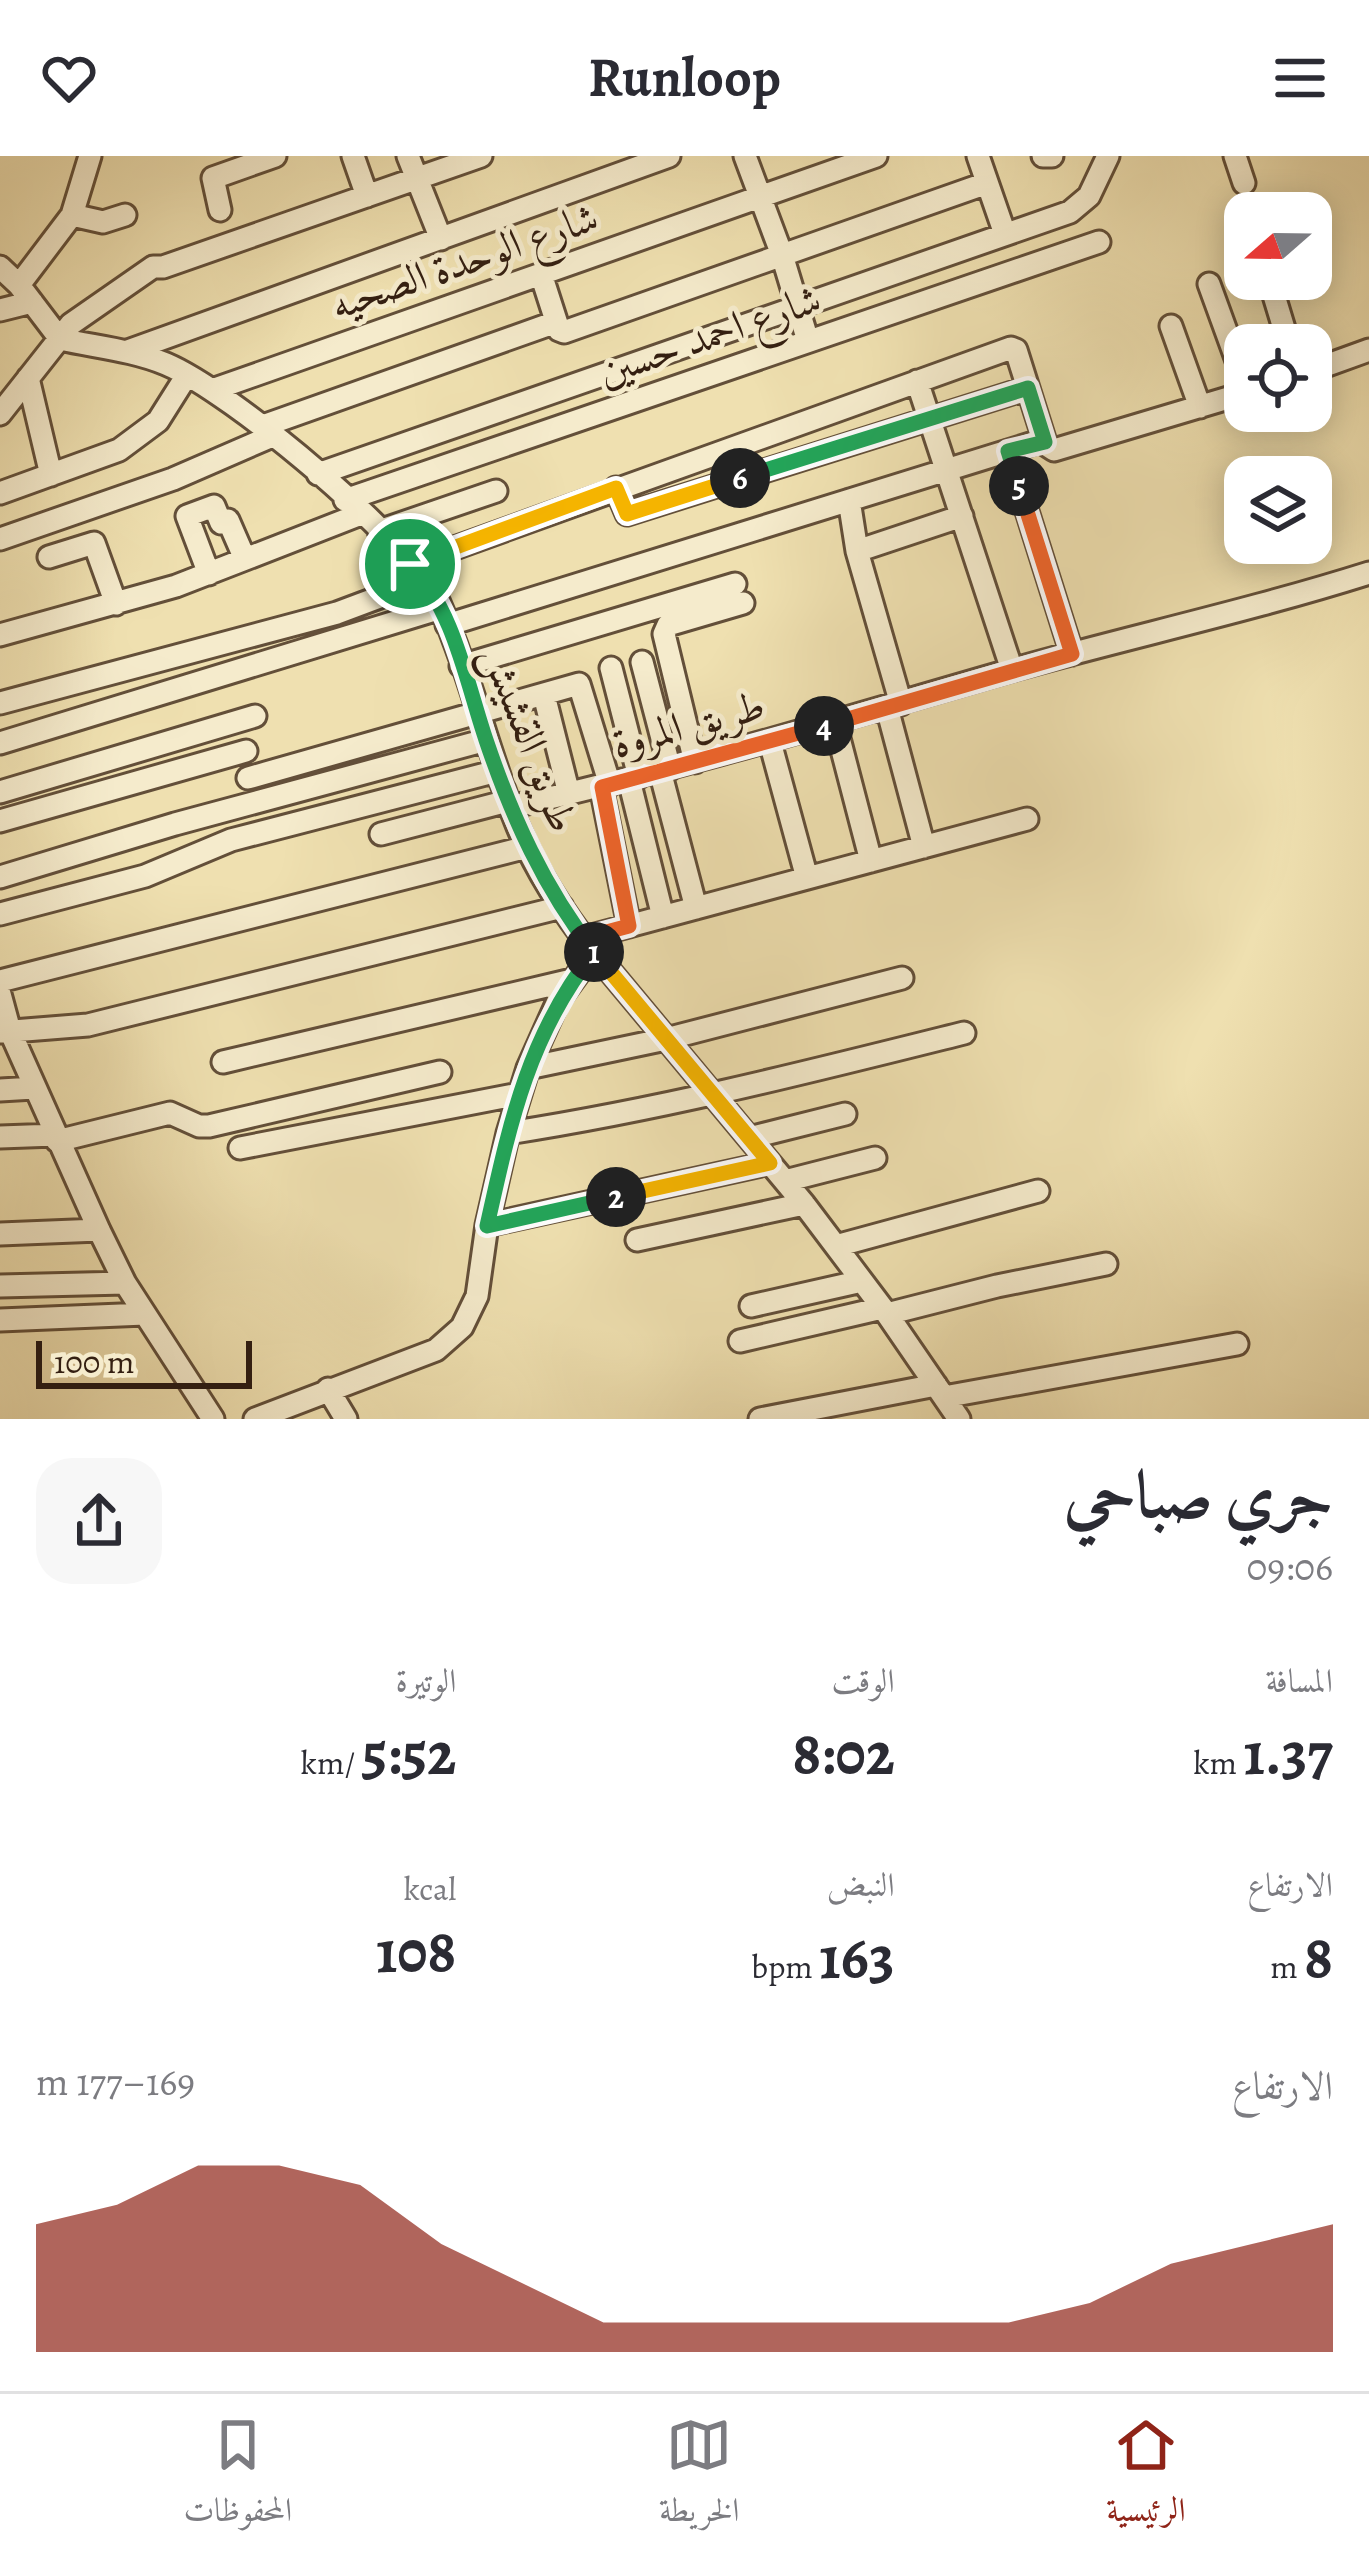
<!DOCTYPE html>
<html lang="ar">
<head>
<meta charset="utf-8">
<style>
	:root { --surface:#fff; --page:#f7f7f7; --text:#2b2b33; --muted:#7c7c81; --line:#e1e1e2; --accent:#8f2418 }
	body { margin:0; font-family:Alegreya,Amiri,serif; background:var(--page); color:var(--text); direction:rtl; height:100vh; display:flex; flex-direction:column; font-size:45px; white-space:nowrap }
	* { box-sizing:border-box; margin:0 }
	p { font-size:39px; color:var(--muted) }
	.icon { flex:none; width:66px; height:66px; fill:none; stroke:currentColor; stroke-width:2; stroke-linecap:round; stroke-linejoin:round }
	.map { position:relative; height:1263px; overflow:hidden; direction:ltr }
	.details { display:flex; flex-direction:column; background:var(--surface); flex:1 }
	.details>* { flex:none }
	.needle { width:78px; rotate:250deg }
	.controls { position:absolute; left:1224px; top:36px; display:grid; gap:24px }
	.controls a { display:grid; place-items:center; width:108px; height:108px; border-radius:24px; background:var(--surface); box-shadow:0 6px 30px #0003; font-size:60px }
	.scale { position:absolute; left:36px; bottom:30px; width:216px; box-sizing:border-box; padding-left:12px; border:6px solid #341f11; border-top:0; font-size:33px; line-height:42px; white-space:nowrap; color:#341f11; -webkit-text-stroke:9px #f5ebcc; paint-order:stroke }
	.pin { position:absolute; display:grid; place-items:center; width:102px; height:102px; color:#fff; margin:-51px; border:6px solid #fff; border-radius:50%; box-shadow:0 3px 12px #0007 }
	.km { position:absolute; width:60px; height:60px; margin:-30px; border-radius:50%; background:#222; color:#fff; font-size:33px; line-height:60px; text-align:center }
	.round { display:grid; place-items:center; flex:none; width:126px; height:126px; border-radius:36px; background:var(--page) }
	.overview { display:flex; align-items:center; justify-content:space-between; height:204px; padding:0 36px }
	h1 { font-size:66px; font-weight:700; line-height:90px }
	.figures { display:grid; grid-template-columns:repeat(3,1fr); gap:18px; height:204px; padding:12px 36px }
	.figures div { display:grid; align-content:center }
	.figures b { font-size:60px; font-weight:700 }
	.figures small { font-size:33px; font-weight:400 }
	.figures p { font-size:33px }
	.chart { height:336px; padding:24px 36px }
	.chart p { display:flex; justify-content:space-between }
	.chart svg { width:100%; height:216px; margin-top:12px; fill:var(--accent); opacity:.7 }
	header { display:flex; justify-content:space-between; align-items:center; height:156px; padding:0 36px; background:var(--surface); font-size:54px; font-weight:700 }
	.menu { display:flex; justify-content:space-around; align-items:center; height:168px; border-top:3px solid var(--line); background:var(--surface); font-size:33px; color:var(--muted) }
	.menu a { display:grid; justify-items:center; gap:6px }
	.menu .current { color:var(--accent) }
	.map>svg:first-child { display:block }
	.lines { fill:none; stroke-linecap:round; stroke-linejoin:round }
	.minor-casing { stroke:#634f39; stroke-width:27 }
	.minor { stroke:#f5ebcc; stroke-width:21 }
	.split-1-casing { stroke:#fff; stroke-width:24 }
	.split-2-casing { stroke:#fff; stroke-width:24 }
	.split-3-casing { stroke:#fff; stroke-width:24 }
	.split-4-casing { stroke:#fff; stroke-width:24 }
	.split-5-casing { stroke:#fff; stroke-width:24 }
	.split-6-casing { stroke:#fff; stroke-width:24 }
	.split-7-casing { stroke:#fff; stroke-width:24 }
	.split-1 { stroke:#22a559; stroke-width:15 }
	.split-2 { stroke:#f5b400; stroke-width:15 }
	.split-3 { stroke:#22a559; stroke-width:15 }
	.split-4 { stroke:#f0652b; stroke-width:15 }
	.split-5 { stroke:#f0652b; stroke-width:15 }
	.split-6 { stroke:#22a559; stroke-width:15 }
	.split-7 { stroke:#f5b400; stroke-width:15 }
	.labels { text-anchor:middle; stroke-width:10; stroke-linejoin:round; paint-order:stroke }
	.street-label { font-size:42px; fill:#341f11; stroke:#f5ebcc }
</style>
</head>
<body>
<header><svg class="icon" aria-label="menu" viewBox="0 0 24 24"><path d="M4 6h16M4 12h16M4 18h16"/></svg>Runloop<svg class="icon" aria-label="heart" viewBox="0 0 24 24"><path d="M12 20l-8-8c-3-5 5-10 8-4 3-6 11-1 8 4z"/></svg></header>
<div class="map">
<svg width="1369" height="1263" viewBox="0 0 1369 1263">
	<rect width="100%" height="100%" fill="#efe0b0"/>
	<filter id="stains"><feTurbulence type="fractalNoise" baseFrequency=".00167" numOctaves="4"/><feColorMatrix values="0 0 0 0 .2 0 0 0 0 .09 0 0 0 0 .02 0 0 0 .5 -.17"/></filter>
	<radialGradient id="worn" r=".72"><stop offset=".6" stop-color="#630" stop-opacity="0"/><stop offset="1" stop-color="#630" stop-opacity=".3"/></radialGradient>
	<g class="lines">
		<defs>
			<path id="minor" d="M353 0 367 40
				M408 0 441 83
				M745 0 782 99 808 185
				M978 0 1005 78
				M1043 0H1052
				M1235 0 1244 27
				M220 54 213 22 275 0
				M72 59 103 66 125 59
				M0 111 19 129 60 183C96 191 132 194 166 208 232 236 410 384 439 447 471 519 488 598 518 671 536 715 565 759 594 796L804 1048 887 1158 959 1263
				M541 118 559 174 564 176 987 27
				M1269 123 1289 189
				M1209 128 1245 227
				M19 129 72 59 90 0
				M0 154 32 146
				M1171 170 1200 251
				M128 195 669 0
				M1311 215 1369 194
				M28 222 51 319
				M917 225 1012 514
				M215 233 876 0
				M0 258 71 168 153 111H163L481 0
				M263 270 556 166
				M1008 295 1072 498
				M318 318 1070 56 1089 40 1108 0
				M616 332 627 358 1028 232
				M0 337 119 294 158 265 187 219
				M345 344 1099 86
				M849 344 857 395 901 548
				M379 375 496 335
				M0 383 173 323 272 280
				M857 395 962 360
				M49 401 94 387 116 448
				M410 408 1011 192 1016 194 1045 286
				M209 418 187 360 214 350 221 367 228 364 245 403
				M447 469 1040 285 1054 294 1245 237
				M0 479 176 430 361 358
				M642 506 670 613
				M461 510 735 428
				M611 512 639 621
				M544 539 569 638
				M0 547 337 457 425 424
				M887 552 924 691
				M835 567 871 705
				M770 586 807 722
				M0 587 441 452
				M695 606 664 478 668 469 743 447
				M660 615 696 752
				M248 622 579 528 610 629
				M629 624 663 761
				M601 631 629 770
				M0 636 255 560
				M510 651C681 613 847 561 1015 513 1133 480 1252 454 1369 417
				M0 665 246 595
				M381 678 508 645
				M0 721 175 668 486 584
				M0 758 145 720 231 684 497 615
				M584 782 1027 663
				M0 825 527 691
				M0 838 10 875 99 1074 125 1127 213 1263
				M0 876 88 869 562 751
				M223 906 572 824
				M528 912 666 883 902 822
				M0 934 34 932
				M508 977C663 953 812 915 964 877
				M0 981 55 979
				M749 982 845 958
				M57 985 170 957 199 970H209L440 916
				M240 992 519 938
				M785 1025 875 1002
				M487 1069 770 1007
				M0 1078 99 1074
				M637 1084 804 1048
				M836 1090 1038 1035
				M0 1130 125 1127
				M751 1150 862 1125
				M887 1158 997 1130 1106 1108
				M0 1164 145 1158
				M740 1185 882 1152
				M328 1233 346 1263
				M944 1241 1237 1188
				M255 1263 436 1194 462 1171 477 1140 487 1069 508 977 528 912 558 845 594 796
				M760 1263 936 1229"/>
		</defs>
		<use href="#minor" class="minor-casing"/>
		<use href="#minor" class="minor"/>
	</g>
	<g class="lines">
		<defs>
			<path id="split-1" d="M410 408C454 454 466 525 486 584 512 661 544 732 594 796"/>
			<path id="split-2" d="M594 796 770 1007 616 1041"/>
			<path id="split-3" d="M592 793 594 796C528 880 510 967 487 1070L616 1041"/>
			<path id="split-4" d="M592 793 584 782 629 770 602 631 824 570"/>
			<path id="split-5" d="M824 570 1072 498 1019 330"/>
			<path id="split-6" d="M740 322 1028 232 1045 286 1008 295 1019 330"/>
			<path id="split-7" d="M410 408 616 332 627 358 740 322"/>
		</defs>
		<use href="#split-1" class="split-1-casing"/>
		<use href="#split-2" class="split-2-casing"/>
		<use href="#split-3" class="split-3-casing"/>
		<use href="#split-4" class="split-4-casing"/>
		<use href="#split-5" class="split-5-casing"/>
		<use href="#split-6" class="split-6-casing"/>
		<use href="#split-7" class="split-7-casing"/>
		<use href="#split-1" class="split-1"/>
		<use href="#split-2" class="split-2"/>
		<use href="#split-3" class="split-3"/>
		<use href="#split-4" class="split-4"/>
		<use href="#split-5" class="split-5"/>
		<use href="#split-6" class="split-6"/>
		<use href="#split-7" class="split-7"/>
	</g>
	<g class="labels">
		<g class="street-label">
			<text transform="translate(464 104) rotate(-19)" y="15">شارع الوحدة الصحيه</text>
			<text transform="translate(709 178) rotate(-19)" y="15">شارع احمد حسين</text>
			<text transform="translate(688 567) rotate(-15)" y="15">طريق المروة</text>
			<text transform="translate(531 582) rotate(69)" y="15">طريق القشيش</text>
		</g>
	</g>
	<rect width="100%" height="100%" filter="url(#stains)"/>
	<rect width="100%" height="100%" fill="url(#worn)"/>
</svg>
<div class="controls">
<a><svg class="needle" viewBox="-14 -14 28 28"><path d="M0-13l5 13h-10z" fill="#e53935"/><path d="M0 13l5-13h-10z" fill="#7c7c81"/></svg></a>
<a><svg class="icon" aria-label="locate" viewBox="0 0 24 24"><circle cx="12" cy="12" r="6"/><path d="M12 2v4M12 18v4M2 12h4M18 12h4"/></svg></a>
<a><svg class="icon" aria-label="layers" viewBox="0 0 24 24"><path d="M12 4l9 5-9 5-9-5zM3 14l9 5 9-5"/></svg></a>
</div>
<div class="scale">100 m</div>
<div class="pin" style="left:410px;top:408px;background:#1e9e55"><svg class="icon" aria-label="arrive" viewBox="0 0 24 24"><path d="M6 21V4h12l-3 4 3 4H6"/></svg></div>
<b class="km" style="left:594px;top:796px">1</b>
<b class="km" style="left:616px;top:1041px">2</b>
<b class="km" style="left:824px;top:570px">4</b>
<b class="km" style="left:1019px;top:330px">5</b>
<b class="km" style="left:740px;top:322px">6</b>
</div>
<section class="details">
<div class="overview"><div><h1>جري صباحي</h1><p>09:06</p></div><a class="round"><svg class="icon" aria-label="share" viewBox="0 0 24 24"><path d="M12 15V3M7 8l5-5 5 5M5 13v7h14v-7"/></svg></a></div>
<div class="figures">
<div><p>المسافة</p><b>1.37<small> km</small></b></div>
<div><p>الوقت</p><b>8:02</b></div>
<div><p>الوتيرة</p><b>5:52<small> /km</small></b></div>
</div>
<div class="figures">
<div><p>الارتفاع</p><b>8<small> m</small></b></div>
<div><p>النبض</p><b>163<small> bpm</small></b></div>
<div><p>kcal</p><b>108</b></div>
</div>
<div class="chart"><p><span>الارتفاع</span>169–177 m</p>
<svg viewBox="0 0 160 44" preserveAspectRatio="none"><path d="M0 44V18L10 14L20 6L30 6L40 10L50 22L60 30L70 38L80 38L90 38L100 38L110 38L120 38L130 34L140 26L150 22L160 18V44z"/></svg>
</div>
</section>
<nav class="menu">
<a class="current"><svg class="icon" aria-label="home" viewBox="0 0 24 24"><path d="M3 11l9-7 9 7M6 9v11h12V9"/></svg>الرئيسية</a>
<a><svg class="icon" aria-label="map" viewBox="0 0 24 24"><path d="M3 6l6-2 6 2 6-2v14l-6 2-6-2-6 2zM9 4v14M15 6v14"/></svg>الخريطة</a>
<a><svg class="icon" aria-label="saved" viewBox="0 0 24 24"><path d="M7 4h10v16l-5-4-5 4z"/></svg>المحفوظات</a>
</nav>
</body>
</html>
